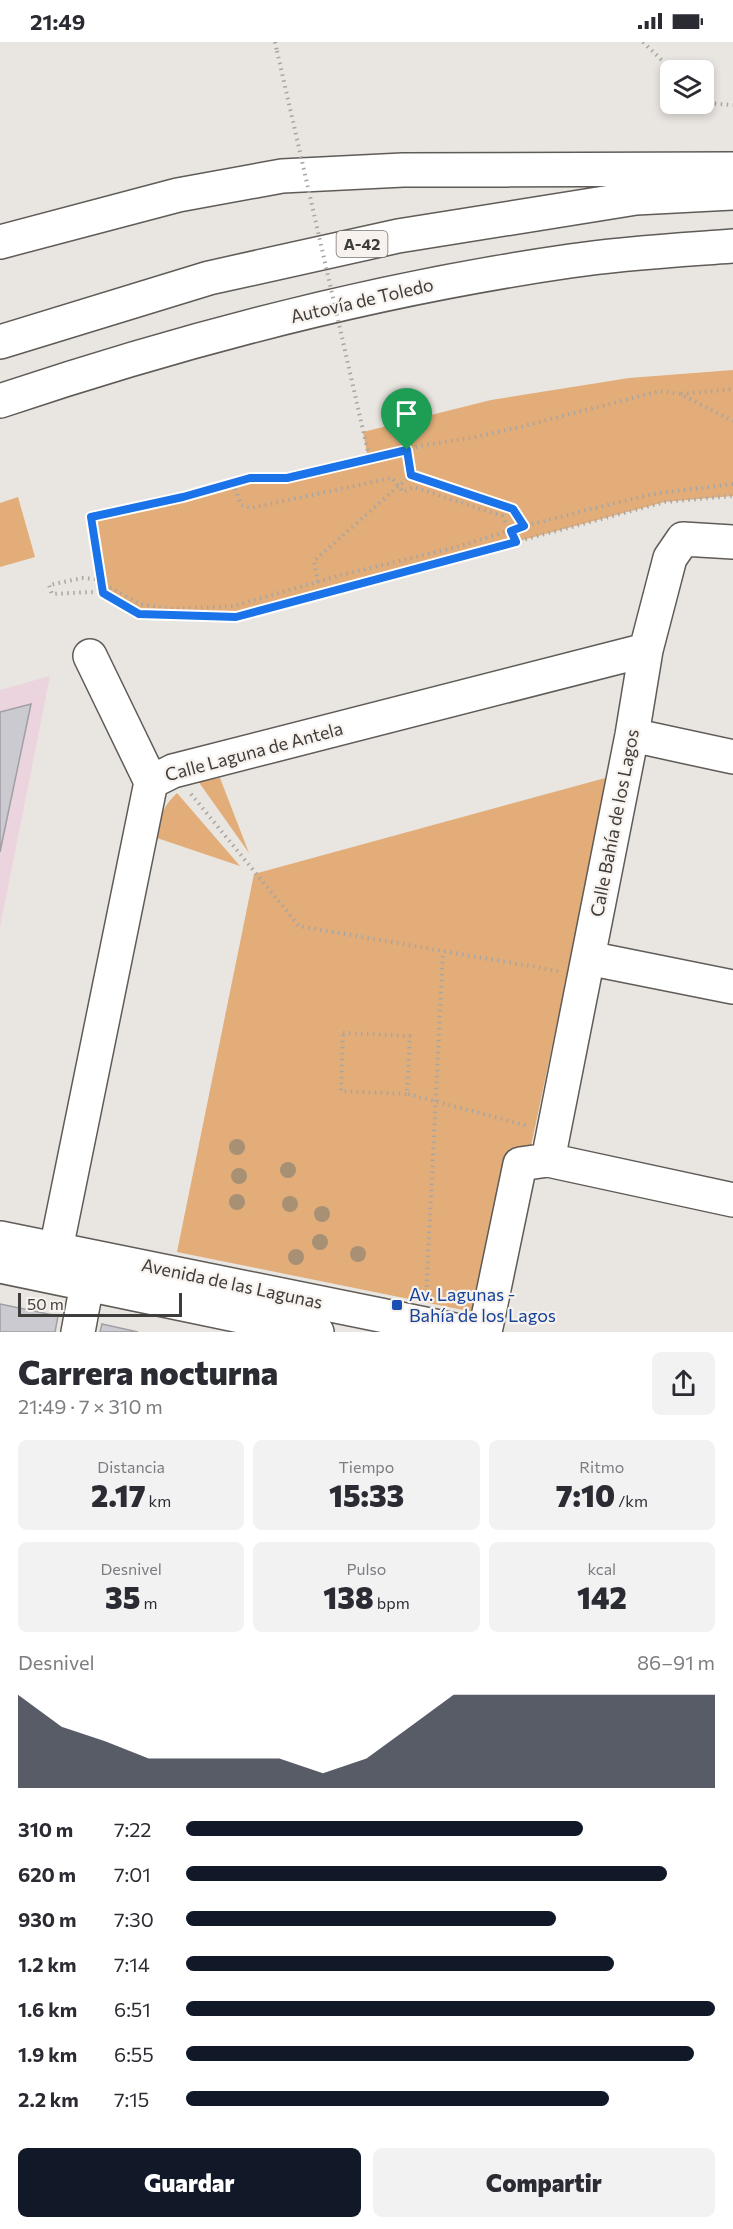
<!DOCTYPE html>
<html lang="es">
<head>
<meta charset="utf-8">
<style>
	:root { --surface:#fff; --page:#f2f2f3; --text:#2b2b33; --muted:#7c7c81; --accent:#111827 }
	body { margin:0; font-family:Commissioner,sans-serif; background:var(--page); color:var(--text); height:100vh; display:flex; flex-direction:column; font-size:22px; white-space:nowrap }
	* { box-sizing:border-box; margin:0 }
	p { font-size:20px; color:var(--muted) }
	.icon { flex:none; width:33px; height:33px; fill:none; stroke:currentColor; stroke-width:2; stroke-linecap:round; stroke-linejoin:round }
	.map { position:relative; height:1290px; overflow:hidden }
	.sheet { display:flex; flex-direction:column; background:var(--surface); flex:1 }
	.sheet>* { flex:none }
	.tools { position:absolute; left:660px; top:18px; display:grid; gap:12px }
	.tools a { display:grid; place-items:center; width:54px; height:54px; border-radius:9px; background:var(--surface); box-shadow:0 3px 9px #0003; font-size:30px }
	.scale { position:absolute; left:18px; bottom:15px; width:164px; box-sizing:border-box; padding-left:6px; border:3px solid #3f3d3b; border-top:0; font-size:16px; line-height:21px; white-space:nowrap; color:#3f3d3b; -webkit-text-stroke:4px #f7f2ed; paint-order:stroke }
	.pin { position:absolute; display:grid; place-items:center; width:51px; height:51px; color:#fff; margin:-62px -26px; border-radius:50% 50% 50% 0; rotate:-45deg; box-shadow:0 0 6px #0007 }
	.pin .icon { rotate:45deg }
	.round { display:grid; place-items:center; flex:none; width:63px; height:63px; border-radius:9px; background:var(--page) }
	.head { display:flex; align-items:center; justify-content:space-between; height:102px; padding:0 18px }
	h1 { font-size:33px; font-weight:800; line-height:45px }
	.figures { display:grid; grid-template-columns:repeat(3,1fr); gap:9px; height:102px; padding:6px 18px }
	.figures div { display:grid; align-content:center; border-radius:9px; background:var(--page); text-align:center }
	.figures b { font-size:30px; font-weight:800 }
	.figures small { font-size:16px; font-weight:400 }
	.figures p { font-size:16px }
	.chart { height:168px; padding:12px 18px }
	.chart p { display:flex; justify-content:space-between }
	.chart svg { width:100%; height:108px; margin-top:6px; fill:var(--accent); opacity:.7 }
	.primary-button { display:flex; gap:12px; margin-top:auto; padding:12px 18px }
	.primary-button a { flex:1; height:69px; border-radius:9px; background:var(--accent); color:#fff; font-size:24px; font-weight:800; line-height:69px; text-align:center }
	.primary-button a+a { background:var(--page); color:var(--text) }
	ul { padding:0 18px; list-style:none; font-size:20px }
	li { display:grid; grid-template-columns:96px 72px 1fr; align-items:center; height:45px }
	li i { height:15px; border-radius:8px; background:var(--accent) }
	.status { display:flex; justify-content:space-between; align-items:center; height:42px; padding:0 30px; background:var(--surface); direction:ltr }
	.status svg { height:16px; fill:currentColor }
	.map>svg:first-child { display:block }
	.commercial { fill:#ecd4df }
	.green { fill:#e2ad79 }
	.building { fill:#cbcad0; stroke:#9f9fa4; stroke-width:1.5 }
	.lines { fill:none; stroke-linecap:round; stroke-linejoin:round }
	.minor-casing { stroke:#5f5b57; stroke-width:36 }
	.major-casing { stroke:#5f5b57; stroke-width:36 }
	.highway-casing { stroke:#5f5b57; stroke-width:36 }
	.path { stroke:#a9a6a2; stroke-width:4; stroke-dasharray:1.5 4.5; stroke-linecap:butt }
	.minor { stroke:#fff; stroke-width:33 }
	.major { stroke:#fff; stroke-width:33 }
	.highway { stroke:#fff; stroke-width:33 }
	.path-bridge { stroke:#a9a6a2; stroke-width:4; stroke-dasharray:1.5 4.5; stroke-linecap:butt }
	.tree { fill:#a89075 }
	.route-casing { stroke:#fff; stroke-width:12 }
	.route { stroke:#1a73e8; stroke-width:8 }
	.transit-dot { fill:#1a4fb4; stroke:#f7f2ed; stroke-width:2 }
	.labels { text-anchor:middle; stroke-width:4.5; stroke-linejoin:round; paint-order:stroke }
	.shield { fill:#f7f2ed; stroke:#767370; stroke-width:1.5 }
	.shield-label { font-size:16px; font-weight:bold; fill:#3f3d3b }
	.street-label { font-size:18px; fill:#3f3d3b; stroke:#f7f2ed }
	.transit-label { font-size:18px; fill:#164399; stroke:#f7f2ed; text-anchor:start }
</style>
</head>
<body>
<div class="status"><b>21:49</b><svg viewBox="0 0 49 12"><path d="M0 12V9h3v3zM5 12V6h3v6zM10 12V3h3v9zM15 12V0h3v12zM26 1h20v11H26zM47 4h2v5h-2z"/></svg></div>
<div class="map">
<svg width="733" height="1290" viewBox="0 0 733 1290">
	<rect width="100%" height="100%" fill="#e9e5e0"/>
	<path class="commercial" d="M50 634 0 885V648Z"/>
	<path class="green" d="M733 328V454L665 460 235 575 139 572 103 551 91 475 183 455 250 436H287L368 417 363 390 491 358 629 336Z
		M18 455 35 515 0 525V461Z
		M609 735 527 1123 483 1272 177 1210 254 832Z
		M220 736 249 811 198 739Z
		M177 751 240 824 157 796C158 777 163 764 177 751Z"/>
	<path class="building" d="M31 662 0 810V670Z
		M0 1262 58 1274 55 1290H0Z
		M102 1282 138 1290H100Z"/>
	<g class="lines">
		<defs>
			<path id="minor" d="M90 614 151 740
				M632 693 733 715
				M588 916 733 945
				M548 1118 632 693 646 608 670 516 683 497 733 500
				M56 1207 151 740 173 729 646 608
				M78 1290 87 1242
				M485 1290 520 1122 548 1118 733 1158"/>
			<path id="major" d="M0 1196 464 1290
				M0 1224 317 1290"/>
			<path id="highway" d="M0 200 178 153 282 134 403 128 733 127
				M0 300 209 236 398 194 636 156 733 151
				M0 359C185 297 376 247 570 219 623 211 679 208 733 204"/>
		</defs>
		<use href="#minor" class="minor-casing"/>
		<use href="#major" class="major-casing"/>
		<use href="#highway" class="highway-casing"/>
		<path class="path" d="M275 0 277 9
			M643 0 672 28
			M704 58 707 61 733 63
			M681 352 733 347
			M407 408 411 433
			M369 417 424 403 471 396 516 386 660 349 680 352 733 379
			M233 441 241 463 251 466 392 436 403 450 414 445 502 474 516 500
			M733 442 659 451 619 460 524 484 457 505 341 533 234 564 170 567 140 562 95 537 82 536 49 543 52 552 90 550 103 551 139 572 235 575 665 460 733 454
			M318 540 314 519 411 433 513 467 524 484
			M103 551 91 475 183 455 250 436H287L369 417 368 410
			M191 752 299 884 558 929
			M343 991 410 994 407 1052 341 1049Z
			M408 1052 528 1084
			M426 1257 443 909"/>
		<use href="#minor" class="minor"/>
		<use href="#major" class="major"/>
		<use href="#highway" class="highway"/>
		<path class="path-bridge" d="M277 9 368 410"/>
	</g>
	<g class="tree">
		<circle cx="237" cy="1105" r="8"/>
		<circle cx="288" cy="1128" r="8"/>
		<circle cx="239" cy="1134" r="8"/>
		<circle cx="237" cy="1160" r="8"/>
		<circle cx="290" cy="1162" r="8"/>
		<circle cx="322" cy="1172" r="8"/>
		<circle cx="320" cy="1200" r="8"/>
		<circle cx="358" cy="1212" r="8"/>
		<circle cx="296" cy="1215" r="8"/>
	</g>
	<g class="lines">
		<defs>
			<path id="route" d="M407 408 411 433 513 467 524 484 511 489 516 500 236 575 139 572 103 551 91 475 183 455 250 436H287Z"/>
		</defs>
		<use href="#route" class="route-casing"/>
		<use href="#route" class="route"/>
	</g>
	<rect class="transit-dot" x="391" y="1257" width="12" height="12" rx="3"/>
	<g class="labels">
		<rect class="shield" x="336.5" y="189" width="51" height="26" rx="4.5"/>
		<g class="shield-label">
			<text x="362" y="208">A-42</text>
		</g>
		<g class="street-label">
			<text transform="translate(362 259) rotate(-13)" y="6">Autovía de Toledo</text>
			<text transform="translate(254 710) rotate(-15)" y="6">Calle Laguna de Antela</text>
			<text transform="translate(615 781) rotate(-79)" y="6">Calle Bahía de los Lagos</text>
			<text transform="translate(232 1242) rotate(12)" y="6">Avenida de las Lagunas</text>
		</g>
		<g class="transit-label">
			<text x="409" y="1259">Av. Lagunas -<tspan x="409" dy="21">Bahía de los Lagos</tspan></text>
		</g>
	</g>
</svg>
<div class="tools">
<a><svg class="icon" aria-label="layers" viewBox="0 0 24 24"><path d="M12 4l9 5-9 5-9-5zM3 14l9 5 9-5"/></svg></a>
</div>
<div class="scale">50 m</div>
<div class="pin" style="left:407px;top:408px;background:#1e9e55"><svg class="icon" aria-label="arrive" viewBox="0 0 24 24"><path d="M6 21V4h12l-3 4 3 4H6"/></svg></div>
</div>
<section class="sheet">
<div class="head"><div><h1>Carrera nocturna</h1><p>21:49 · 7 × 310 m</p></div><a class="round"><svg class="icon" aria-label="share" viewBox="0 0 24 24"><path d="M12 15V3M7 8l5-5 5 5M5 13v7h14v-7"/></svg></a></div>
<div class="figures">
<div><p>Distancia</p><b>2.17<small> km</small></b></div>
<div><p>Tiempo</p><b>15:33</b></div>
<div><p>Ritmo</p><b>7:10<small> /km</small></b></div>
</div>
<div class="figures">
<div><p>Desnivel</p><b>35<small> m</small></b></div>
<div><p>Pulso</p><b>138<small> bpm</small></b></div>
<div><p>kcal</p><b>142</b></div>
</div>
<div class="chart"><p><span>Desnivel</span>86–91 m</p>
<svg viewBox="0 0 160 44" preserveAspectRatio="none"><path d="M0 44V6L10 19L20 25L30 32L40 32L50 32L60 32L70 38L80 32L90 19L100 6L110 6L120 6L130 6L140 6L150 6L160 6V44z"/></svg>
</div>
<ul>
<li><b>310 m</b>7:22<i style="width:75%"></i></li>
<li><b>620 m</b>7:01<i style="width:91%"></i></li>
<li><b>930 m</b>7:30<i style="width:70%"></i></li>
<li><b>1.2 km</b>7:14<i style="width:81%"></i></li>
<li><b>1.6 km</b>6:51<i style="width:100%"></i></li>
<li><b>1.9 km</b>6:55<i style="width:96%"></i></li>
<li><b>2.2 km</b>7:15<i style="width:80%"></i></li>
</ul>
<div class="primary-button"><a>Guardar</a><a>Compartir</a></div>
</section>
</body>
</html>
